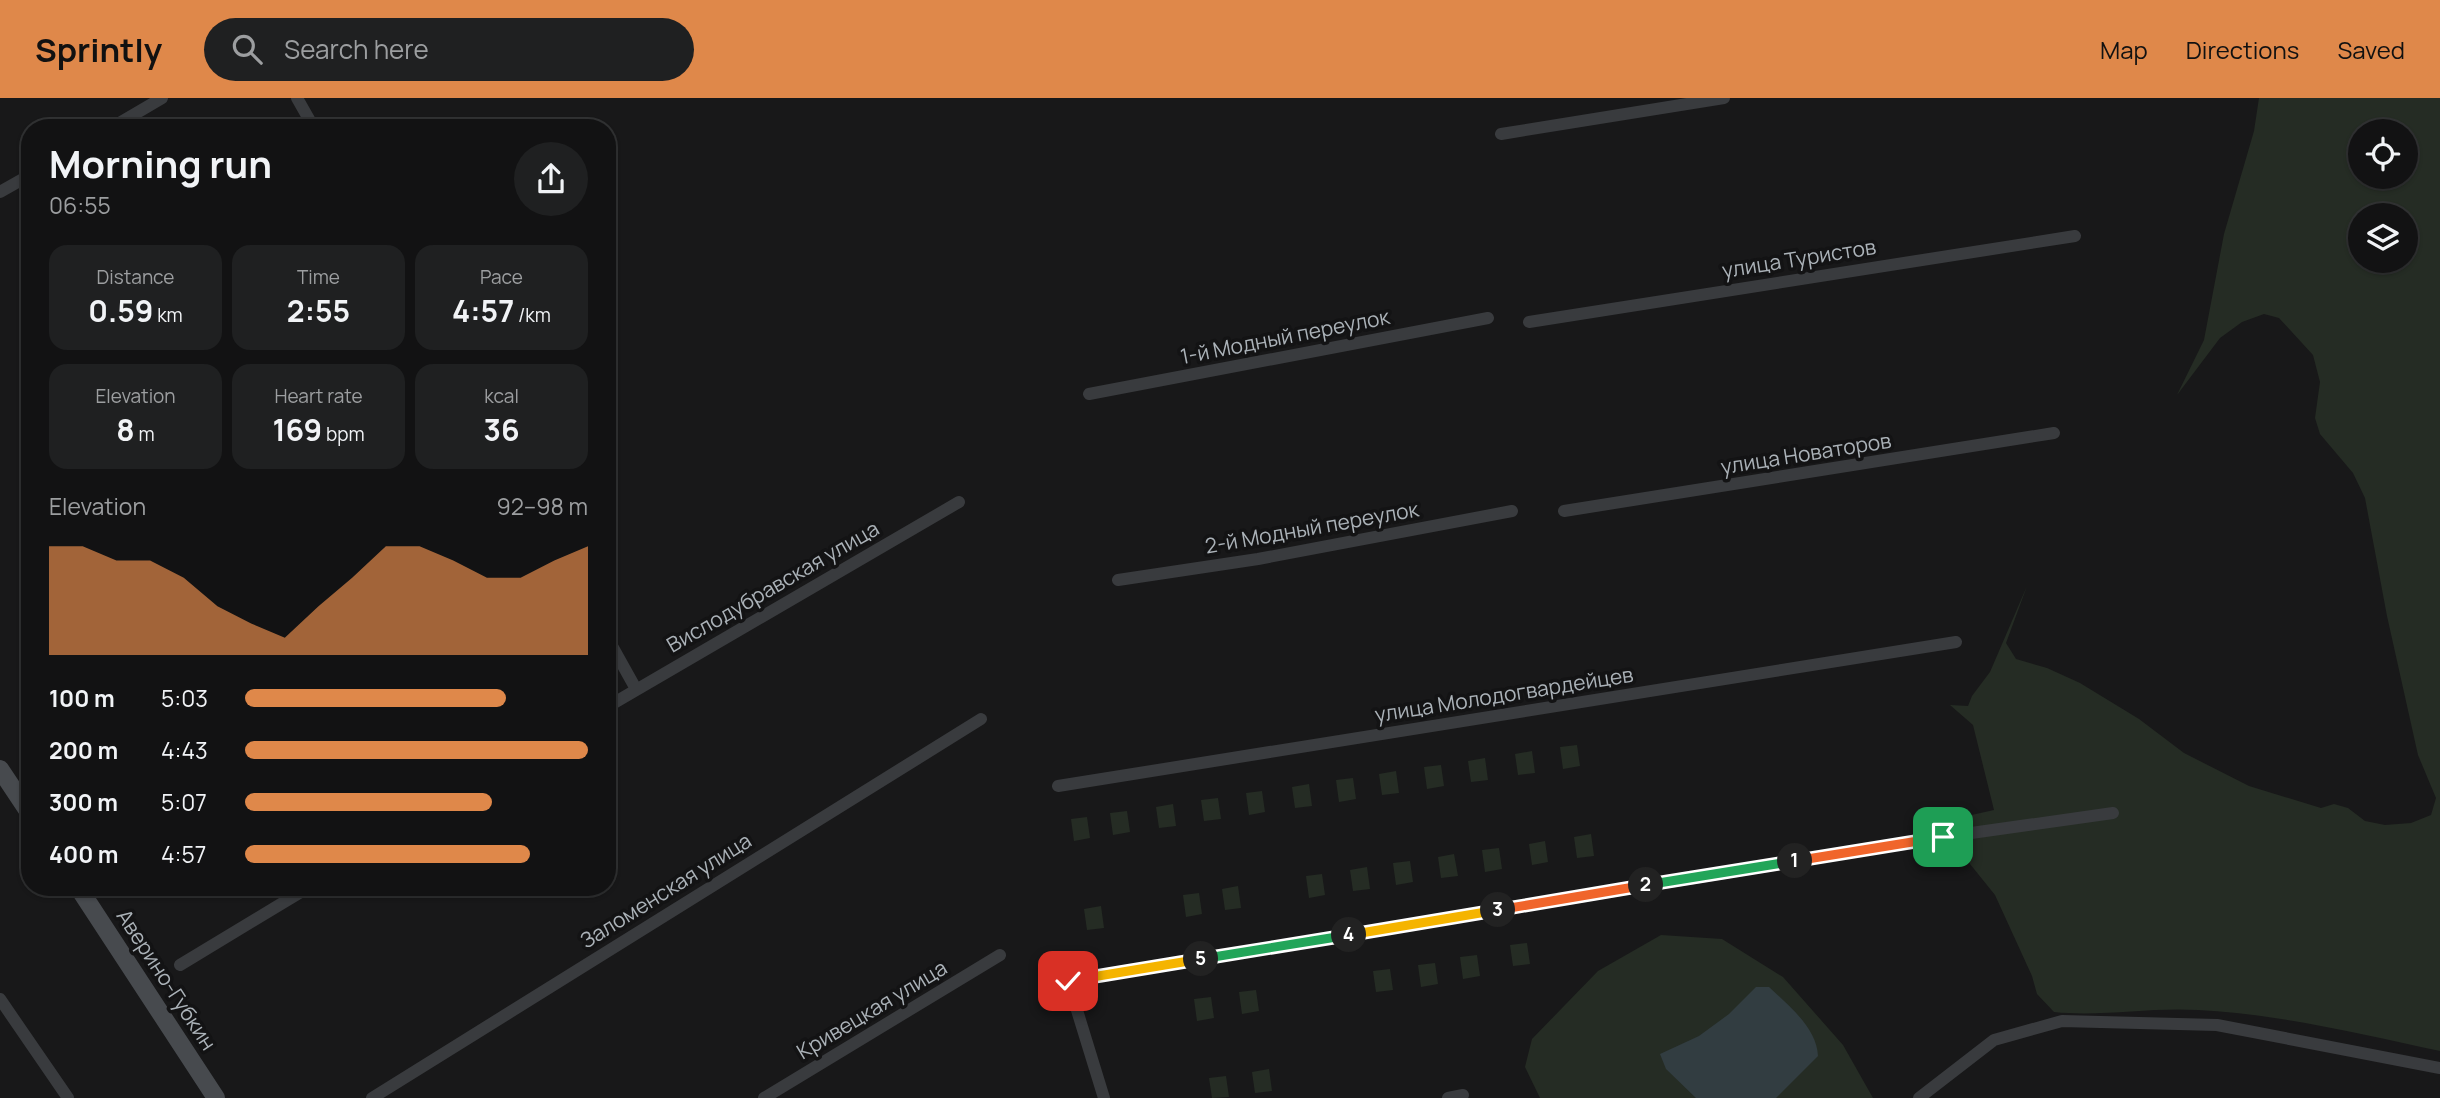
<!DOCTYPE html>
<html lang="en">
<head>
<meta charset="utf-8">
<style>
	:root { --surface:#121213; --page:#1f2021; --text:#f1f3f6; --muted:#9c9ea0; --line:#313233; --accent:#df884a }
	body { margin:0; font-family:Manrope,sans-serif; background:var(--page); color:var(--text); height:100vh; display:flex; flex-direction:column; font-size:26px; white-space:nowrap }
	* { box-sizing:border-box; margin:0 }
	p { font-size:23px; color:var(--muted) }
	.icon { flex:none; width:38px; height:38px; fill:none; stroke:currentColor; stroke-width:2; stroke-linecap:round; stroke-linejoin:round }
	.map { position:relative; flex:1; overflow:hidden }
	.drawer { position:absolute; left:21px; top:21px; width:595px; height:777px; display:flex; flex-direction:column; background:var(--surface); border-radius:28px; box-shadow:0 2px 5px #0004,0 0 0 2px var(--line) }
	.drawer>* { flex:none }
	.controls { position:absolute; left:2348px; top:21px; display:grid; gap:14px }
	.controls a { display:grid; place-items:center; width:70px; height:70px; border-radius:50%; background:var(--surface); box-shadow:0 2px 5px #0004,0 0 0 2px var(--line); font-size:35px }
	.pin { position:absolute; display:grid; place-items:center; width:60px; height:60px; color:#fff; margin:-30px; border-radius:14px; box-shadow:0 4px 10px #0006 }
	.km { position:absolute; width:35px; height:35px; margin:-18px; border-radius:50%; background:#222; color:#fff; font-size:19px; line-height:35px; text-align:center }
	.round { display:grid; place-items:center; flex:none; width:74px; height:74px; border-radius:37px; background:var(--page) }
	.summary { display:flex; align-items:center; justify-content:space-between; height:119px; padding:0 28px }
	h1 { font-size:38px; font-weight:700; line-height:52px }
	.stats { display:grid; grid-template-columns:repeat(3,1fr); gap:10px; height:119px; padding:7px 28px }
	.stats div { display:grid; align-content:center; border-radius:18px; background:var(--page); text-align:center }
	.stats b { font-size:30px; font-weight:700 }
	.stats small { font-size:19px; font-weight:400 }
	.stats p { font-size:19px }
	.chart { height:196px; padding:14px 28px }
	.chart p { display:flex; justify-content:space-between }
	.chart svg { width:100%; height:126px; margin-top:7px; fill:var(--accent); opacity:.7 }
	ul { padding:0 28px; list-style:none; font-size:23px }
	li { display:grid; grid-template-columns:112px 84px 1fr; align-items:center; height:52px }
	li i { height:18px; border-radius:9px; background:var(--accent) }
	header { display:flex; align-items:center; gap:42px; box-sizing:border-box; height:98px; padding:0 35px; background:var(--accent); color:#111 }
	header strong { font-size:33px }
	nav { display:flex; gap:38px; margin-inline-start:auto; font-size:24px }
	.search { width:490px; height:63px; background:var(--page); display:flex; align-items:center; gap:18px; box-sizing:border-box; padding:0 24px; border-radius:38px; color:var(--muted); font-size:26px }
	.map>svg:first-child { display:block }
	.green { fill:#252c24; fill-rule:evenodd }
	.water { fill:#323d41 }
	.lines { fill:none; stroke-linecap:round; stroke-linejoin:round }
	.street { stroke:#393b3e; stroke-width:12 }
	.secondary { stroke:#474a4e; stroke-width:18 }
	.split-1-casing { stroke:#fff; stroke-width:14 }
	.split-2-casing { stroke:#fff; stroke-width:14 }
	.split-3-casing { stroke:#fff; stroke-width:14 }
	.split-4-casing { stroke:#fff; stroke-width:14 }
	.split-5-casing { stroke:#fff; stroke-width:14 }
	.split-6-casing { stroke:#fff; stroke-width:14 }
	.split-1 { stroke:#f0652b; stroke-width:9 }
	.split-2 { stroke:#22a559; stroke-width:9 }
	.split-3 { stroke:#f0652b; stroke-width:9 }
	.split-4 { stroke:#f5b400; stroke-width:9 }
	.split-5 { stroke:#22a559; stroke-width:9 }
	.split-6 { stroke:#f5b400; stroke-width:9 }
	.labels { text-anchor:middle; stroke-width:7; stroke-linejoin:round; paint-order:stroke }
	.street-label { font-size:21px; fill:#abb2b8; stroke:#131314 }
</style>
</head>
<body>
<header>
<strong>Sprintly</strong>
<div class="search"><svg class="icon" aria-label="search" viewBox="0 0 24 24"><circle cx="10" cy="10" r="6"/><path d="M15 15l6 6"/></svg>Search here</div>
<nav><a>Map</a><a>Directions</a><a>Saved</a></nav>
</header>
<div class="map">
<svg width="2440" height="1000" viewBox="0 0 2440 1000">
	<rect width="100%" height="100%" fill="#181819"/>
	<path class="green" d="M2259 0H2440V953C2361 936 2279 916 2198 912 2150 909 2102 919 2054 914L2037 896 2032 878 1995 797 1970 766 1958 720 1994 712 1973 627 1950 607 1968 608 1972 598 1990 574 2027 488 2006 545 2016 561 2047 570 2080 585 2139 621 2184 655 2249 688 2321 710 2334 706 2348 710 2365 723 2385 727 2411 725 2431 717 2436 700 2418 657 2387 518 2365 400 2353 375 2320 336 2315 320 2320 284 2313 257 2279 220 2264 216 2242 224 2220 240 2177 297 2204 242 2224 136 2254 33ZM2361 33H2406V79H2361ZM2361 117H2406V163H2361Z
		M1577 647 1580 668 1563 671 1560 649Z
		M1532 653 1535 675 1518 677 1515 656Z
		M1485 660 1488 682 1471 684 1468 663Z
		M1441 667 1444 688 1427 691 1424 669Z
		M1396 673 1399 695 1382 697 1379 676Z
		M1353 680 1356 701 1339 704 1336 682Z
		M1309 686 1312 708 1295 710 1292 689Z
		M1262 693 1265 714 1249 717 1246 695Z
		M1218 700 1221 721 1204 723 1201 702Z
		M1173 706 1176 728 1159 730 1156 709Z
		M1127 713 1130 734 1113 737 1110 715Z
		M1087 719 1090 740 1074 743 1071 721Z
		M1591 736 1594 758 1577 760 1574 739Z
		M1545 743 1548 764 1532 767 1529 746Z
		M1499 750 1502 771 1485 774 1482 752Z
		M1454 756 1458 778 1441 780 1438 759Z
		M1410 763 1413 784 1396 787 1393 765Z
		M1367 769 1370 791 1353 793 1350 772Z
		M1322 776 1325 797 1309 800 1306 778Z
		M1238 788 1241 810 1225 812 1222 791Z
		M1199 795 1202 816 1186 819 1183 797Z
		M1101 808 1104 830 1087 832 1084 811Z
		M1661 837 1722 841 1783 879 1843 947 1873 1000H1540L1525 969 1532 941 1598 873Z
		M1527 845 1530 866 1513 868 1510 847Z
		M1477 857 1480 878 1463 881 1460 859Z
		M1435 865 1438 886 1421 889 1418 867Z
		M1390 871 1393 892 1376 894 1373 873Z
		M1256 892 1259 913 1242 916 1239 894Z
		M1211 899 1214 920 1197 923 1194 901Z
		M1269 971 1272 993 1255 995 1252 974Z
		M1226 978 1229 999 1212 1000 1209 980Z"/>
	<path class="water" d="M1756 889H1769C1789 908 1817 930 1818 958L1776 1000H1696L1666 971 1660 956 1699 938 1729 916Z"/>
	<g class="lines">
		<path class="street" d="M297 0 314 30
			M111 30 162 0
			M1501 36 1724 0
			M0 94 30 77
			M1529 224 2075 138
			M1089 296 1488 220
			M1564 413 2054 335
			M1118 482 1258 461 1512 413
			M607 539 636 591
			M607 609 959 404
			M1058 688 1956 544
			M180 867 309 789
			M0 901 68 1000
			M372 1000 981 621
			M764 1000 1000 857
			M1104 1000 1068 883 1943 739 2113 715
			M1448 1000 1463 997
			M1919 1000 1994 942 2062 923 2217 927 2440 970"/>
		<path class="secondary" d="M0 671 30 716
			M78 789 216 1000"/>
	</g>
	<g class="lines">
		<defs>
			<path id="split-1" d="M1795 763 1943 739"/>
			<path id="split-2" d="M1646 787 1795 763"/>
			<path id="split-3" d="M1498 812 1646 787"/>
			<path id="split-4" d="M1349 837 1498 812"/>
			<path id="split-5" d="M1201 861 1349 837"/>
			<path id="split-6" d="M1068 883 1201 861"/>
		</defs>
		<use href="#split-1" class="split-1-casing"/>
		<use href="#split-2" class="split-2-casing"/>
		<use href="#split-3" class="split-3-casing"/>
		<use href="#split-4" class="split-4-casing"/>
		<use href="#split-5" class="split-5-casing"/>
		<use href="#split-6" class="split-6-casing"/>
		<use href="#split-1" class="split-1"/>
		<use href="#split-2" class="split-2"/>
		<use href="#split-3" class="split-3"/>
		<use href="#split-4" class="split-4"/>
		<use href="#split-5" class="split-5"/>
		<use href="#split-6" class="split-6"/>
	</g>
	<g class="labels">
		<g class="street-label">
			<text transform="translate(1799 161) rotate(-9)" y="7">улица Туристов</text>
			<text transform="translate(1285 239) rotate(-11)" y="7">1-й Модный переулок</text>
			<text transform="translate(1806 356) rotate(-9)" y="7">улица Новаторов</text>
			<text transform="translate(1312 430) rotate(-10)" y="7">2-й Модный переулок</text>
			<text transform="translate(773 489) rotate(-30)" y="7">Вислодубравская улица</text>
			<text transform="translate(1504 597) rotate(-9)" y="7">улица Молодогвардейцев</text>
			<text transform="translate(666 793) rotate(-32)" y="7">Заломенская улица</text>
			<text transform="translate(166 882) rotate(57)" y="7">Аверино-Губкин</text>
			<text transform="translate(872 912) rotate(-31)" y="7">Кривецкая улица</text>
		</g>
	</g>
</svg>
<div class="controls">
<a><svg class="icon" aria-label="locate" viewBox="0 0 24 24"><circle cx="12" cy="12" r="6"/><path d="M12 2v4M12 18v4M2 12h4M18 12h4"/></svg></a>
<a><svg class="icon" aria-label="layers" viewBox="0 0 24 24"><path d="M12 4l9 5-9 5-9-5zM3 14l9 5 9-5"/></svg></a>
</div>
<div class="pin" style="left:1943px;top:739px;background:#1e9e55"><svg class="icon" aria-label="arrive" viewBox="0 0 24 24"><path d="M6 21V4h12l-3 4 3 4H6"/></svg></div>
<div class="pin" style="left:1068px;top:883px;background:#d93025"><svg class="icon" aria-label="check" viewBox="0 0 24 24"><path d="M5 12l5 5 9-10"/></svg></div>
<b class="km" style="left:1795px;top:763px">1</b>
<b class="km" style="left:1646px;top:787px">2</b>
<b class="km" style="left:1498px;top:812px">3</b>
<b class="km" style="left:1349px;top:837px">4</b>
<b class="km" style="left:1201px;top:861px">5</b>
<section class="drawer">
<div class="summary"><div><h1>Morning run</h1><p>06:55</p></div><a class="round"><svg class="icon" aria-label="share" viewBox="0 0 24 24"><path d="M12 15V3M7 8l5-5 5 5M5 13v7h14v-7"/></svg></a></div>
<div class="stats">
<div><p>Distance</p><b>0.59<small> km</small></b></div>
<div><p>Time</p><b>2:55</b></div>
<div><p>Pace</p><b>4:57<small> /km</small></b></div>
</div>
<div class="stats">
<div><p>Elevation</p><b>8<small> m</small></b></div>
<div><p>Heart rate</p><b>169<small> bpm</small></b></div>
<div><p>kcal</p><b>36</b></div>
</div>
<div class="chart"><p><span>Elevation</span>92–98 m</p>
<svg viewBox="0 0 160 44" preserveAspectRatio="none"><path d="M0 44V6L10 6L20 11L30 11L40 17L50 27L60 33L70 38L80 27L90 17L100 6L110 6L120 11L130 17L140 17L150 11L160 6V44z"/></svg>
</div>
<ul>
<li><b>100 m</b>5:03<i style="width:76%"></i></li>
<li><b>200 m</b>4:43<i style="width:100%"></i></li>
<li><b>300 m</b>5:07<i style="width:72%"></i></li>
<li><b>400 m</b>4:57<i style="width:83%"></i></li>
</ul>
</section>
</div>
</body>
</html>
